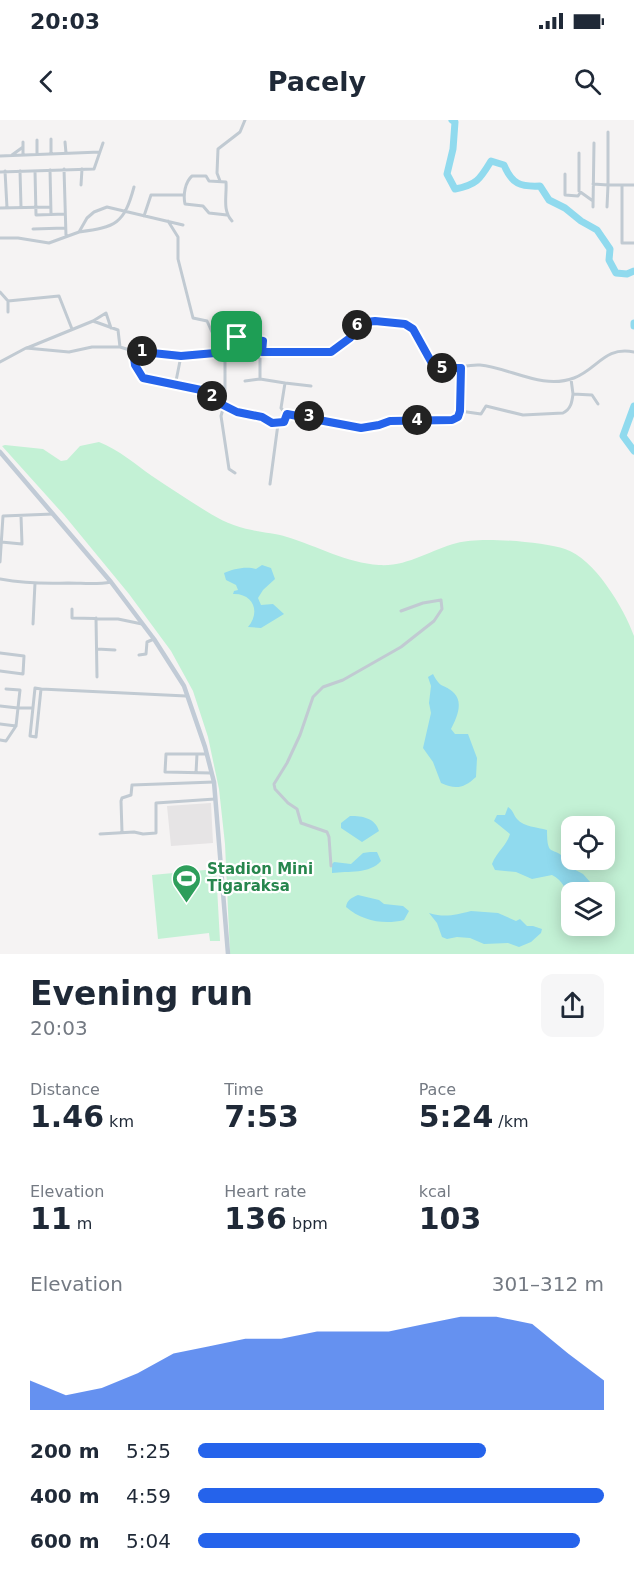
<!DOCTYPE html>
<html lang="en">
<head>
<meta charset="utf-8">
<style>
	:root { --surface:#fff; --page:#f6f6f7; --text:#1f2937; --muted:#747a83; --accent:#2563eb }
	body { margin:0; font-family:"DejaVu Sans",sans-serif; background:var(--page); color:var(--text); height:100vh; display:flex; flex-direction:column; font-size:22px; white-space:nowrap }
	* { box-sizing:border-box; margin:0 }
	p { font-size:20px; color:var(--muted) }
	.icon { flex:none; width:33px; height:33px; fill:none; stroke:currentColor; stroke-width:2; stroke-linecap:round; stroke-linejoin:round }
	.map { position:relative; height:834px; overflow:hidden }
	.panel { display:flex; flex-direction:column; background:var(--surface); flex:1 }
	.panel>* { flex:none }
	.fabs { position:absolute; left:561px; top:696px; display:grid; gap:12px }
	.fabs a { display:grid; place-items:center; width:54px; height:54px; border-radius:12px; background:var(--surface); box-shadow:0 3px 15px #0003; font-size:30px }
	.pin { position:absolute; display:grid; place-items:center; width:51px; height:51px; color:#fff; margin:-26px; border-radius:12px; box-shadow:0 3px 9px #0006 }
	.km { position:absolute; width:30px; height:30px; margin:-15px; border-radius:50%; background:#222; color:#fff; font-size:16px; line-height:30px; text-align:center }
	.round { display:grid; place-items:center; flex:none; width:63px; height:63px; border-radius:12px; background:var(--page) }
	.head { display:flex; align-items:center; justify-content:space-between; height:102px; padding:0 30px }
	h1 { font-size:33px; font-weight:800; line-height:45px }
	.figures { display:grid; grid-template-columns:repeat(3,1fr); gap:9px; height:102px; padding:6px 30px }
	.figures div { display:grid; align-content:center }
	.figures b { font-size:30px; font-weight:800 }
	.figures small { font-size:16px; font-weight:400 }
	.figures p { font-size:16px }
	.chart { height:168px; padding:12px 30px }
	.chart p { display:flex; justify-content:space-between }
	.chart svg { width:100%; height:108px; margin-top:6px; fill:var(--accent); opacity:.7 }
	ul { padding:0 30px; list-style:none; font-size:20px }
	li { display:grid; grid-template-columns:96px 72px 1fr; align-items:center; height:45px }
	li i { height:15px; border-radius:8px; background:var(--accent) }
	.status { display:flex; justify-content:space-between; align-items:center; height:42px; padding:0 30px; background:var(--surface); direction:ltr }
	.status svg { height:16px; fill:currentColor }
	header { display:flex; justify-content:space-between; align-items:center; height:78px; padding:0 30px; background:var(--surface); font-size:27px; font-weight:800 }
	.map>svg:first-child { display:block }
	.education { fill:#e6e4e5 }
	.green { fill:#c3f1d5; fill-rule:evenodd }
	.water { fill:#90daee }
	.lines { fill:none; stroke-linecap:round; stroke-linejoin:round }
	.river { stroke:#90daee; stroke-width:7 }
	.street { stroke:#c1cad2; stroke-width:3 }
	.secondary { stroke:#c1cbd6; stroke-width:4.5 }
	.route-casing { stroke:#fff; stroke-width:12 }
	.route { stroke:#2563eb; stroke-width:8 }
	.labels { text-anchor:middle; stroke-width:4.5; stroke-linejoin:round; paint-order:stroke }
	.leisure-label { font-size:15px; font-weight:bold; fill:#27864d; stroke:#fff; text-anchor:start }
</style>
</head>
<body>
<div class="status"><b>20:03</b><svg viewBox="0 0 49 12"><path d="M0 12V9h3v3zM5 12V6h3v6zM10 12V3h3v9zM15 12V0h3v12zM26 1h20v11H26zM47 4h2v5h-2z"/></svg></div>
<header><svg class="icon" aria-label="back" viewBox="0 0 24 24"><path d="M15 5l-7 7 7 7"/></svg>Pacely<svg class="icon" aria-label="search" viewBox="0 0 24 24"><circle cx="10" cy="10" r="6"/><path d="M15 15l6 6"/></svg></header>
<div class="map">
<svg width="634" height="834" viewBox="0 0 634 834">
	<rect width="100%" height="100%" fill="#f5f3f3"/>
	<path class="education" d="M211 683 213 723 171 726 167 686Z"/>
	<path class="green" d="M99 322C119 330 135 344 152 356 170 368 188 380 206 391 220 400 235 407 252 410 263 413 276 413 287 417 317 426 347 443 379 445 407 447 430 430 457 423 479 416 543 422 565 429 594 438 624 488 634 516V834H230L225 724 219 669 208 617 193 571 171 531 129 474 64 395 2 326 5 325 43 329 61 341 67 340 80 326ZM572 706H604V740H572ZM572 772H604V806H572Z
		M216 749 220 821H210L209 813 158 819 152 755Z"/>
	<path class="water" d="M262 445 271 448 275 459 263 470 258 478 261 485 273 484 284 494 261 508 248 507C261 492 253 473 233 474L234 471 238 470 236 465 226 460 224 453C233 449 246 446 256 449Z
		M433 554C441 570 444 563 454 573 464 583 456 599 451 609L455 614H468L477 638 476 657C464 668 456 670 441 663L433 642 423 628 431 593 429 583 431 566 428 557Z
		M508 687C513 690 513 694 517 699 524 707 537 707 547 710 547 740 553 724 566 740V745L583 754 599 772H572L571 780H568C566 768 563 761 552 755L532 759 516 752 495 750 492 744C497 731 506 727 510 714L494 701 497 695H505Z
		M350 696C363 696 375 698 379 711L362 722 341 708V703Z
		M370 732H377L381 741C370 754 348 751 332 753V744L334 742 351 744 363 733Z
		M358 775 379 780 384 784 403 786 409 791 404 800C384 805 362 801 346 787 347 780 351 778 358 775Z
		M471 791 498 793 516 801 520 799 527 806H533L542 809 541 813 531 822 519 827 508 823 484 824 470 818 457 817 447 819 442 817 437 803 429 793C445 798 455 795 471 791Z"/>
	<g class="lines">
		<path class="river" d="M452 0 455 2 453 29 447 54 455 69C477 65 480 59 491 41L504 45C512 64 520 67 540 66L549 80 565 88 581 101 597 110 610 129 609 140 616 153 627 154 634 151
			M634 203V206
			M634 286 623 316 634 331"/>
		<path class="street" d="M608 12V65H622V123H634
			M37 20V34
			M23 22V35
			M65 22 66 33
			M579 33V71L593 81
			M51 34V19
			M12 35 23 27
			M0 36 100 32
			M64 49 66 116
			M50 50 51 94
			M5 51 7 88
			M20 51 21 87
			M35 51 36 95 65 94
			M0 52 94 49 103 23
			M565 54V75L578 76 580 73
			M220 61 217 53 218 29 240 12 245 0
			M593 64 608 65 607 87
			M81 65 82 49
			M622 65H634
			M593 87 594 23
			M0 88 50 87
			M227 95 209 93 203 86 185 84C183 75 185 62 192 56H206L209 61 226 62C227 76 222 90 232 101
			M144 96 151 75H184
			M168 101 178 117V139L193 198 207 201 212 212 263 221 262 232
			M33 109 65 108
			M79 112C116 107 124 104 134 67
			M0 118H18L49 123 79 112 87 98 94 92 107 87 183 105
			M0 172 8 181V192
			M8 181 59 176 72 209
			M93 201 106 193 111 208
			M237 217 238 230
			M27 228 93 201 118 210 120 227
			M133 231 135 245 143 258 206 271 219 283 237 292 262 297 272 303H283L287 294
			M225 231V282L221 296 229 349 235 353
			M0 242 26 228 69 232 92 227H120L133 231 181 236 234 231H289L327 233 348 219 358 203C367 200 376 201 385 202 392 203 401 202 408 206 423 214 421 245 439 248 453 250 467 244 480 245 511 248 542 270 574 258 598 249 604 226 634 232
			M260 259V232
			M571 259 573 274 592 275 598 284
			M245 261 260 259 285 263 281 288 285 293 361 308 379 305 390 301 455 299 460 291 461 248
			M285 263 311 266
			M175 266 181 236
			M460 291 481 294 486 286 523 295 563 293C571 289 572 282 573 274
			M270 364 278 304
			M1 422 22 424 21 396
			M0 442 3 396 53 394
			M0 459C23 463 45 464 68 463 83 463 96 465 111 462
			M72 489V498L118 499 142 504
			M96 498 97 557
			M33 504 35 463
			M97 529 115 530
			M0 533 24 536 23 554 0 551
			M139 535 146 534 147 522 154 519
			M35 568 41 569 36 617 30 616Z
			M41 569 186 576
			M0 586 18 588 20 570 6 569
			M0 604 16 606 18 588H33
			M0 620 6 621 16 606
			M206 634H166L165 652 211 653
			M196 653 197 634
			M122 712 121 681 122 678 131 675 132 665 214 662
			M100 714 134 712 143 714 156 713V683L215 679
			M331 746 329 717 327 712 301 703 297 689 288 683 275 669 274 664 287 643 300 615 313 577 323 567 343 560 401 527 434 501 442 489 441 480 423 483 401 491"/>
		<path class="secondary" d="M0 332 111 462 154 519 184 566 205 627 214 662 228 834"/>
	</g>
	<g class="lines">
		<defs>
			<path id="route" d="M375 201 405 204 413 209 433 245 440 248H461L460 291 458 297 452 300 390 301 379 305 361 308 287 294 284 302 272 303 262 297 237 292 219 283 206 271 143 258 135 245 133 231 181 236 238 231 239 221 237 217 263 221 262 232H331L350 218 358 203Z"/>
		</defs>
		<use href="#route" class="route-casing"/>
		<use href="#route" class="route"/>
	</g>
	<defs>
		<symbol id="stadium-pin" viewBox="-11 -11 22 30"><path d="M0 17L-7.5 6A9.5 9.5 0 1 1 7.5 6Z" fill="#2e9e5b" stroke="#fff"/><path d="M0-5a6.5 5 0 1 0 0 10a6.5 5 0 1 0 0-10ZM-3.5-1.8h7v3.6h-7Z" fill="#fff"/></symbol>
	</defs>
	<g fill-rule="evenodd">
		<use href="#stadium-pin" x="170" y="742" width="33" height="45"/>
	</g>
	<g class="labels">
		<g class="leisure-label">
			<text x="207" y="754">Stadion Mini<tspan x="207" dy="17">Tigaraksa</tspan></text>
		</g>
	</g>
</svg>
<div class="fabs">
<a><svg class="icon" aria-label="locate" viewBox="0 0 24 24"><circle cx="12" cy="12" r="6"/><path d="M12 2v4M12 18v4M2 12h4M18 12h4"/></svg></a>
<a><svg class="icon" aria-label="layers" viewBox="0 0 24 24"><path d="M12 4l9 5-9 5-9-5zM3 14l9 5 9-5"/></svg></a>
</div>
<div class="pin" style="left:237px;top:217px;background:#1e9e55"><svg class="icon" aria-label="arrive" viewBox="0 0 24 24"><path d="M6 21V4h12l-3 4 3 4H6"/></svg></div>
<b class="km" style="left:142px;top:231px">1</b>
<b class="km" style="left:212px;top:276px">2</b>
<b class="km" style="left:309px;top:296px">3</b>
<b class="km" style="left:417px;top:300px">4</b>
<b class="km" style="left:442px;top:248px">5</b>
<b class="km" style="left:357px;top:205px">6</b>
</div>
<section class="panel">
<div class="head"><div><h1>Evening run</h1><p>20:03</p></div><a class="round"><svg class="icon" aria-label="share" viewBox="0 0 24 24"><path d="M12 15V3M7 8l5-5 5 5M5 13v7h14v-7"/></svg></a></div>
<div class="figures">
<div><p>Distance</p><b>1.46<small> km</small></b></div>
<div><p>Time</p><b>7:53</b></div>
<div><p>Pace</p><b>5:24<small> /km</small></b></div>
</div>
<div class="figures">
<div><p>Elevation</p><b>11<small> m</small></b></div>
<div><p>Heart rate</p><b>136<small> bpm</small></b></div>
<div><p>kcal</p><b>103</b></div>
</div>
<div class="chart"><p><span>Elevation</span>301–312 m</p>
<svg viewBox="0 0 160 44" preserveAspectRatio="none"><path d="M0 44V32L10 38L20 35L30 29L40 21L50 18L60 15L70 15L80 12L90 12L100 12L110 9L120 6L130 6L140 9L150 21L160 32V44z"/></svg>
</div>
<ul>
<li><b>200 m</b>5:25<i style="width:71%"></i></li>
<li><b>400 m</b>4:59<i style="width:100%"></i></li>
<li><b>600 m</b>5:04<i style="width:94%"></i></li>
</ul>
</section>
</body>
</html>
